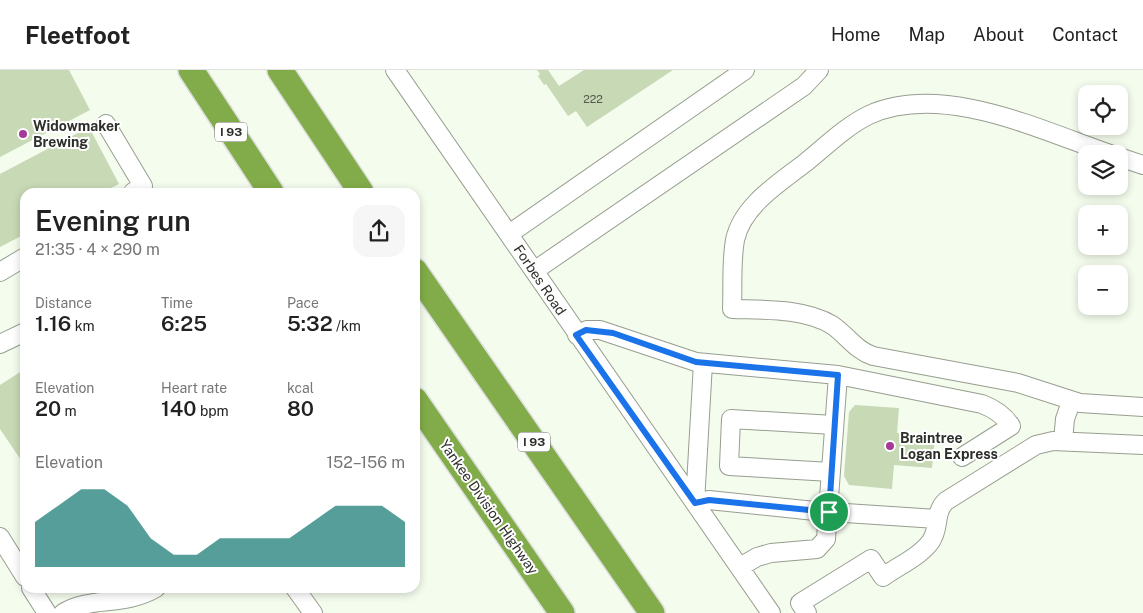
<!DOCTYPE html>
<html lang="en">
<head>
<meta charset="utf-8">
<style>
	:root { --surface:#fff; --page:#f6f6f6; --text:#222; --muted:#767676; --line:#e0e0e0; --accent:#0f766e }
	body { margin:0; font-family:"Public Sans",sans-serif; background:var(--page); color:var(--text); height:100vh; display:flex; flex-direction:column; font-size:19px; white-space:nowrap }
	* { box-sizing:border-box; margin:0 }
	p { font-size:16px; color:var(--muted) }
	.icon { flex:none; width:28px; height:28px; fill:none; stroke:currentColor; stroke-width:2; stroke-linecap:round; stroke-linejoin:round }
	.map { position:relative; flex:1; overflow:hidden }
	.details { position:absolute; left:20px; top:118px; width:400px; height:405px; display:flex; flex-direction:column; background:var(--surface); border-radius:15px; box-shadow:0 2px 8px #0003 }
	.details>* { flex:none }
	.controls { position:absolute; left:1078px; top:15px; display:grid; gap:10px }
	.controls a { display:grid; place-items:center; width:50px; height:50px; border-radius:10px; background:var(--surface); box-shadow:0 2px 8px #0003; font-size:25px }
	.pin { position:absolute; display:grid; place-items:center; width:42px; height:42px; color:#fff; margin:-21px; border:2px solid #fff; border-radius:50%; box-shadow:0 1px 5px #0007 }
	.round { display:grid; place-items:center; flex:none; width:52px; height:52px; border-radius:15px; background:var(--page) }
	.overview { display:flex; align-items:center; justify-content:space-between; height:85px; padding:0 15px }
	h1 { font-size:28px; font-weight:600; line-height:38px }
	.metrics { display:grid; grid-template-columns:repeat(3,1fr); gap:8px; height:85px; padding:5px 15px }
	.metrics div { display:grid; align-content:center }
	.metrics b { font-size:21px; font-weight:600 }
	.metrics small { font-size:14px; font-weight:400 }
	.metrics p { font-size:14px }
	.chart { height:140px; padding:10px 15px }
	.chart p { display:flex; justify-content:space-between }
	.chart svg { width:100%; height:90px; margin-top:5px; fill:var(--accent); opacity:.7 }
	header { display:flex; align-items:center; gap:30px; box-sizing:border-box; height:70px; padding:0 25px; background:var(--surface); border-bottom:1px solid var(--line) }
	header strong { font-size:24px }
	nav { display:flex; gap:28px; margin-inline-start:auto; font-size:18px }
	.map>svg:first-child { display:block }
	.building { fill:#c7d9b5 }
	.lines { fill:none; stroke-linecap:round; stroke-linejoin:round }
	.minor-casing { stroke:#979e90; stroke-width:20 }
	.highway-casing { stroke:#dddedd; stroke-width:28 }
	.minor { stroke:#fff; stroke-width:18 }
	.highway { stroke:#82ac49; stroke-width:25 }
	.route-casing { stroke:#fff; stroke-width:10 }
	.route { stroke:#1a73e8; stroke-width:6 }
	.poi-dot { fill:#a73897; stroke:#fff; stroke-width:2 }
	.labels { text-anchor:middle; stroke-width:4; stroke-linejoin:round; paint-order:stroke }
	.number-label { font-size:11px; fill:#545a4d }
	.shield { fill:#fff; stroke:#6c6e6a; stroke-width:1 }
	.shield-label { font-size:12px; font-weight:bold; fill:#2d302a }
	.poi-label { font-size:14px; font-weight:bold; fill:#2d302a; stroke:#fff; text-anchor:start }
	.street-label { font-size:14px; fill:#2d302a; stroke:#fff }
</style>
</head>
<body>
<header>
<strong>Fleetfoot</strong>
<nav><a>Home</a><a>Map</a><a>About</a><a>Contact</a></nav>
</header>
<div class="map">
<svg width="1143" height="543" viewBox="0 0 1143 543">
	<rect width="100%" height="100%" fill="#f4fced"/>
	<path class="building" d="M0 0H69L90 40 0 87Z
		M537 0H548L559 16 584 0H673L587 57 576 41 568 46 546 14 544 15 538 6 540 4Z
		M89 57 119 114 103 122H25V164L0 177V104Z
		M25 299V396L0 359V315Z
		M855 335 899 338 897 363 935 366 932 398 894 395 892 419 849 415 844 406 849 342Z"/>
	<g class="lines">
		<defs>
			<path id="minor" d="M395 0 771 543
				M106 54 143 116 133 122
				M1110 84C1040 60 942 12 869 45 846 56 825 77 805 93 779 113 742 136 735 170 731 192 733 217 732 239 764 240 804 238 832 255 847 265 855 280 873 286L1018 313 1080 333 1143 337
				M1119 87 1143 95
				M509 164 745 0
				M534 201 804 16 819 0
				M0 202 25 187
				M577 265 587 260H600L696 292 838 305 826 469 817 479 771 483 757 487 740 497
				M0 274 25 262
				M703 293 695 433 709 430 815 441 937 449
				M838 305 982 334C995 339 1004 345 1011 356L962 387
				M1063 371 1065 349 1071 332
				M831 402 729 396 731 349 834 355
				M0 467 25 507
				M31 518 47 543
				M295 518 313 543
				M63 543C90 526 124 537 156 518
				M807 543 800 533 871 489 883 507C898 496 921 486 931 471 940 458 934 442 946 431L1036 375 1053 371 1143 375"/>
			<path id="highway" d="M191 0 271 122
				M280 0 361 122
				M415 201 652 543
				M415 330 562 543"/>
		</defs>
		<use href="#minor" class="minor-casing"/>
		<use href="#highway" class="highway-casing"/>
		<use href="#minor" class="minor"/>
		<use href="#highway" class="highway"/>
	</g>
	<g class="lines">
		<defs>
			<path id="route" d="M586 260 613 263 696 292 838 305 829 442 709 430 695 433 576 265Z"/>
		</defs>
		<use href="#route" class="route-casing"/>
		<use href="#route" class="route"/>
	</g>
	<g class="poi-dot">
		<circle cx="23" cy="64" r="5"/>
		<circle cx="890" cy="376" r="5"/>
	</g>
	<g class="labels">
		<g class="number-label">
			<text x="593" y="33">222</text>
		</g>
		<g class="shield">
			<rect x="215" y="52.5" width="32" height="19" rx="4"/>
			<rect x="518" y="362.5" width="32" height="19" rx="4"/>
		</g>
		<g class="shield-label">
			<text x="231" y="66">I 93</text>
			<text x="534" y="376">I 93</text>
		</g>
		<g class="poi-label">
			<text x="33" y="61">Widowmaker<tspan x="33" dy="16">Brewing</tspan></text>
			<text x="900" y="373">Braintree<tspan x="900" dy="16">Logan Express</tspan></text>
		</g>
		<g class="street-label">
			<text transform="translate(540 210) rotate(56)" y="5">Forbes Road</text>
			<text transform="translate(489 437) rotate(55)" y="5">Yankee Division Highway</text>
		</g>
	</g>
</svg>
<div class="controls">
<a><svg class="icon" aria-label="locate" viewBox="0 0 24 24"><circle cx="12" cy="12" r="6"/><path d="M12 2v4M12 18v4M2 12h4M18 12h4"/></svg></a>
<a><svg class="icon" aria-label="layers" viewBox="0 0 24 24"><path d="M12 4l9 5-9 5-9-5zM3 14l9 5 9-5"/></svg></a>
<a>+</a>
<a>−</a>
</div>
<div class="pin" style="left:829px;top:442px;background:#1e9e55"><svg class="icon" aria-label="arrive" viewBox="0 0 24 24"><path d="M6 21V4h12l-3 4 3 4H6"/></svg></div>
<section class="details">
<div class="overview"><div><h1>Evening run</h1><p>21:35 · 4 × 290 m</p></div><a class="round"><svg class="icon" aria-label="share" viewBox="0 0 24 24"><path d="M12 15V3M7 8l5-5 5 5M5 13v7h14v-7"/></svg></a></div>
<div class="metrics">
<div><p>Distance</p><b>1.16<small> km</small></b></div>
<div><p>Time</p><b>6:25</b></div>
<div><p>Pace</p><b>5:32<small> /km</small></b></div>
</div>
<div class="metrics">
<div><p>Elevation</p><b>20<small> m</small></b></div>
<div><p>Heart rate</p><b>140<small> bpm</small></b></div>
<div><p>kcal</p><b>80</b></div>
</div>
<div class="chart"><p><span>Elevation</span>152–156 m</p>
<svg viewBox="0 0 160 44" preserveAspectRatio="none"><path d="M0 44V22L10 14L20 6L30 6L40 14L50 30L60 38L70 38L80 30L90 30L100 30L110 30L120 22L130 14L140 14L150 14L160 22V44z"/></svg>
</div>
</section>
</div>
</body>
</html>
